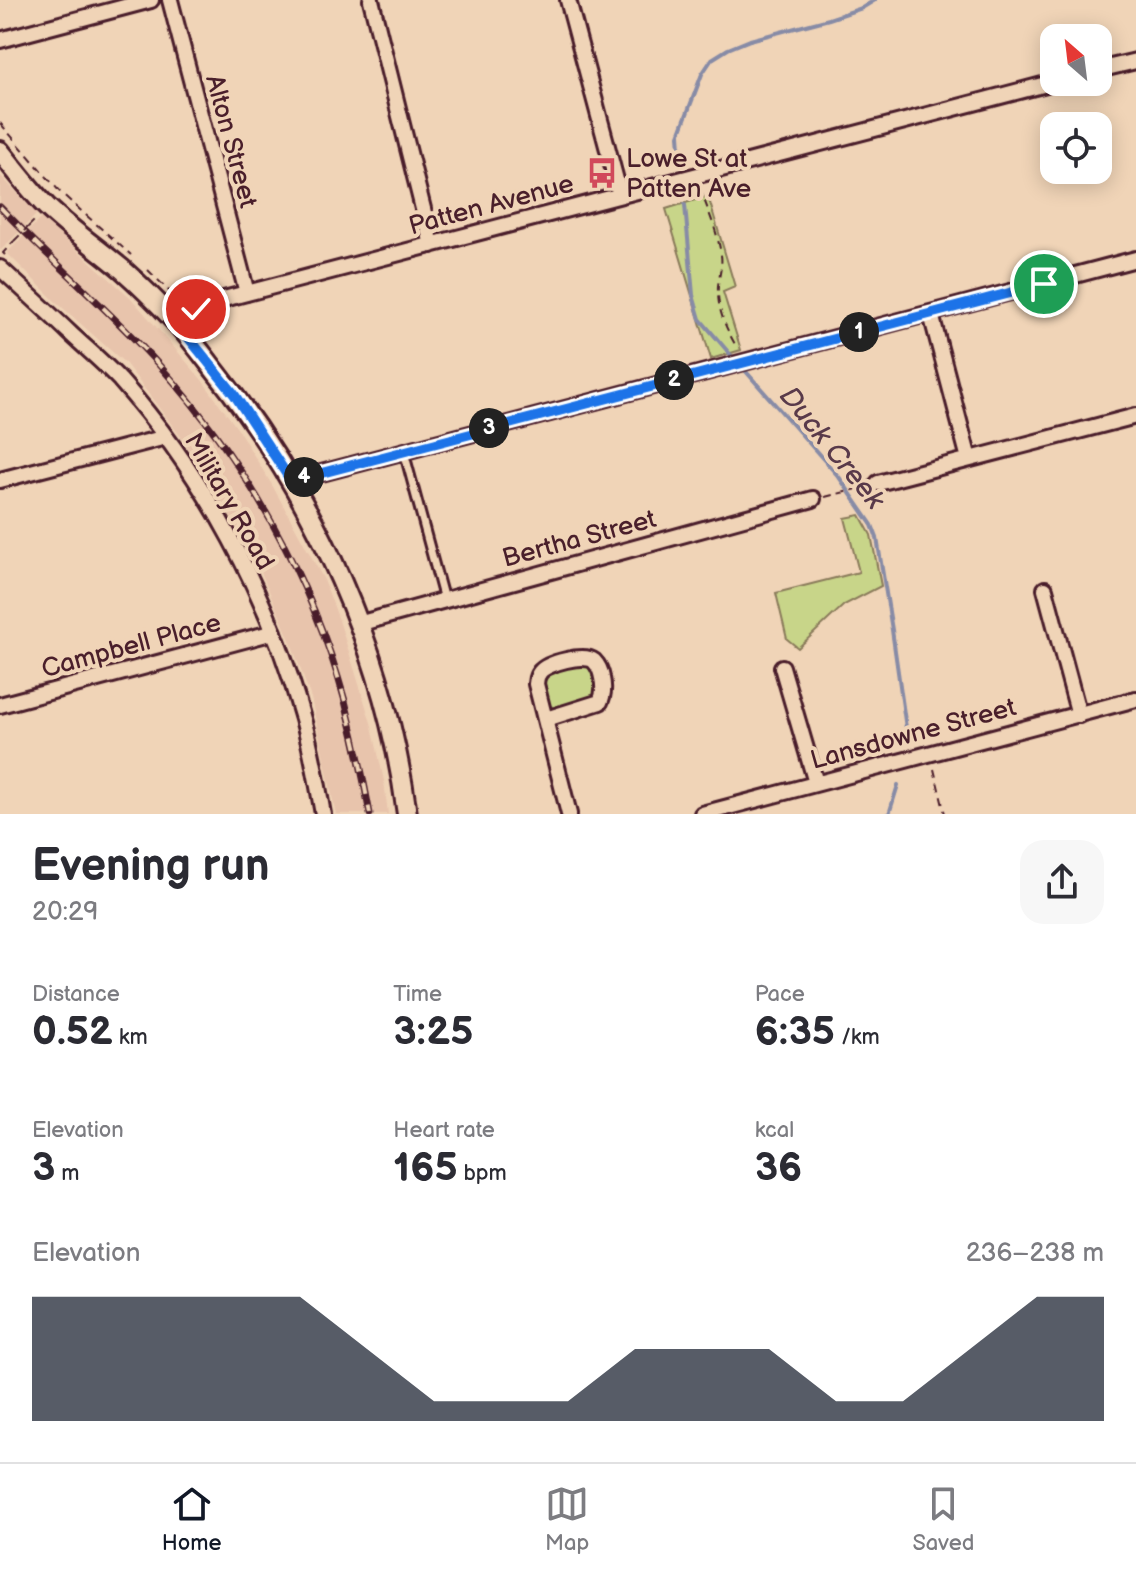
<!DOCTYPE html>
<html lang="en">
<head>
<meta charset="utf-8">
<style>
	:root { --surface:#fff; --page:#f7f7f7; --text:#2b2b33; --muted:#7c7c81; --line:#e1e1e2; --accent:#111827 }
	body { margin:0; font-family:"Balsamiq Sans",sans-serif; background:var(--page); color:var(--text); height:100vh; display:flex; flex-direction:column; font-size:30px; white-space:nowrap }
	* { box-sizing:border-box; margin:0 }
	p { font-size:26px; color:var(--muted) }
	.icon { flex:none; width:44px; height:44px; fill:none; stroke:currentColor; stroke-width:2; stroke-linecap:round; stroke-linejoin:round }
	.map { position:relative; height:814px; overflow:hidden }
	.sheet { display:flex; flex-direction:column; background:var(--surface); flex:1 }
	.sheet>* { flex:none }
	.needle { width:52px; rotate:332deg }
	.controls { position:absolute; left:1040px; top:24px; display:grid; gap:16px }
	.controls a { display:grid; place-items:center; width:72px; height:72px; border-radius:16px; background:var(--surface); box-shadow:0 4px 20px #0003; font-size:40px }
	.pin { position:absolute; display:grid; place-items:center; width:68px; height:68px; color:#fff; margin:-34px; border:4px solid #fff; border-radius:50%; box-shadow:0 2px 8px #0007 }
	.km { position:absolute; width:40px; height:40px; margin:-20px; border-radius:50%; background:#222; color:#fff; font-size:22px; line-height:40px; text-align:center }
	.round { display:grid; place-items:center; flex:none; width:84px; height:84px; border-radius:24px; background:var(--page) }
	.summary { display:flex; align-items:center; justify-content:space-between; height:136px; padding:0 32px }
	h1 { font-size:44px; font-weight:600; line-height:60px }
	.stats { display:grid; grid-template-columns:repeat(3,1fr); gap:12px; height:136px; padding:8px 32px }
	.stats div { display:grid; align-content:center }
	.stats b { font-size:40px; font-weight:600 }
	.stats small { font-size:22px; font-weight:400 }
	.stats p { font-size:22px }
	.chart { height:224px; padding:16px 32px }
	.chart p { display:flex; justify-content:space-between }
	.chart svg { width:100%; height:144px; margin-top:8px; fill:var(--accent); opacity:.7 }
	.menu { display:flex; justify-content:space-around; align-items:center; height:112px; border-top:2px solid var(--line); background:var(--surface); font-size:22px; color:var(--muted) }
	.menu a { display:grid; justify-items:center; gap:4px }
	.menu .selected { color:var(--accent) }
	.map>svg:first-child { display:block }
	.built { fill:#e8c4ac }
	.green { fill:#c8d589; stroke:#897a5a; stroke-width:2 }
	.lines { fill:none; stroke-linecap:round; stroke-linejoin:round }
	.stream { stroke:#878ba6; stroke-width:4 }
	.lane-casing { stroke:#4a1f2b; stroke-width:13 }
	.street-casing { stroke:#4a1f2b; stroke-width:20 }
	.secondary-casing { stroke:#4a1f2b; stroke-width:24 }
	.path { stroke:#4a1f2b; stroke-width:2; stroke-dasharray:8 6; stroke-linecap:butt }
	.lane { stroke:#f0d4b7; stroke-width:7 }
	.street { stroke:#f0d4b7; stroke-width:14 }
	.secondary { stroke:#f0d4b7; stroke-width:18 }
	.rail-casing { stroke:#4a1f2b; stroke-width:7 }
	.rail { stroke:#f0d4b7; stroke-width:4; stroke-dasharray:12; stroke-linecap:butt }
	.path-bridge { stroke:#4a1f2b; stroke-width:2; stroke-dasharray:8 6; stroke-linecap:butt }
	.route-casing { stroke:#fff; stroke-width:16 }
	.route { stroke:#1a73e8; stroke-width:10 }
	.labels { text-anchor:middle; stroke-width:8; stroke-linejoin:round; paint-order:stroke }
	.street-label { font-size:26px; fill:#4a1f2b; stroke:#f0d4b7 }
	.poi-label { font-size:26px; fill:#4a1f2b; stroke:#f0d4b7; text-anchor:start }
	.water-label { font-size:28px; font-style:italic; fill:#593a4a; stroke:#f0d4b7 }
</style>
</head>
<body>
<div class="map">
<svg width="1136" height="814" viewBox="0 0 1136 814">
	<rect width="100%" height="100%" fill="#f0d4b7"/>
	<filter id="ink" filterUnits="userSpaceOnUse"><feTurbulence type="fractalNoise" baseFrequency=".0125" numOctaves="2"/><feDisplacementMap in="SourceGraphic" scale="16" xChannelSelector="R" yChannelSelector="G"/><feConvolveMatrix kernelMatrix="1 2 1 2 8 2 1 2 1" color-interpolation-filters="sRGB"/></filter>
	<g filter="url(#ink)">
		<path class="built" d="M0 175 37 214 1 250 0 249Z
			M41 218 130 297 166 338 202 380 239 431 272 485 324 580 339 620 372 726 384 781 388 814H336L311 698 290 640 251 549 181 437 126 364 54 300 7 253Z"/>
		<path class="green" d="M708 196 735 287 723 292 741 350 711 359 666 209Z
			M860 515 871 535 881 586 844 605 798 648 787 639 776 593 859 572 845 518Z
			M581 664 590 666C595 675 598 686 596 696L557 708H554L548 704 542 683C547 669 567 668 581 664Z"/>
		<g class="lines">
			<path class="stream" d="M681 162 679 135 702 74 712 59 728 49 750 40 829 19 862 8 875 0
				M685 205 693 295 700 319 736 361
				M742 367 839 477 872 525 877 538 892 630 907 735
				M889 814 898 785"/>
			<defs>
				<path id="lane" d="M404 452 444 600"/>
				<path id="street" d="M170 0 247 293
					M371 0 432 245
					M568 0 620 195
					M0 40 151 0
					M1098 70 1136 61
					M0 268C24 290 48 312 71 334 87 349 105 364 120 380 205 476 269 596 303 719 312 750 317 782 323 814
					M931 314 969 459
					M176 322 196 309 220 300 1054 82
					M0 480 166 437
					M291 481 1136 259
					M878 483 1136 416
					M1045 589 1079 715
					M358 624 813 499
					M782 667 816 783
					M0 705 274 632
					M546 719 600 702C604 694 604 687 602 678 601 672 598 665 594 661 584 653 547 663 540 672 536 677 537 678 536 684L569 814
					M702 814 1136 699"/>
				<path id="secondary" d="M0 151C15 170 30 190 47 207 71 230 97 248 122 269 140 285 158 303 174 320 189 336 203 355 216 372 316 498 386 654 407 814"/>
			</defs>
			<use href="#lane" class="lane-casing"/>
			<use href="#street" class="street-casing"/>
			<use href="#secondary" class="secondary-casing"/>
			<path class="path" d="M0 123 60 192 131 255
				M700 188C707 209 718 232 721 255 723 268 717 280 718 292 718 312 727 330 736 346
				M28 227 36 219
				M5 255 3 253 14 241
				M148 270 175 297
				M825 497 865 487
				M934 769 945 814"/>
			<use href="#lane" class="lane"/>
			<use href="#street" class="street"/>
			<use href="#secondary" class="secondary"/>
			<defs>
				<path id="rail" d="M0 207C52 261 109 310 159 365 245 460 311 577 345 701 355 739 363 776 370 814"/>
			</defs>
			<use href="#rail" class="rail-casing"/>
			<use href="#rail" class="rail"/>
			<path class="path-bridge" d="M14 241 28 227"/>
		</g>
	</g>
	<g class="lines" filter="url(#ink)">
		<defs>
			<path id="route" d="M196 309 176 322 234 394 291 481 1044 284"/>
		</defs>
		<use href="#route" class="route-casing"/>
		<use href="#route" class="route"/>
	</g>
	<defs>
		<symbol id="bus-bare" viewBox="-9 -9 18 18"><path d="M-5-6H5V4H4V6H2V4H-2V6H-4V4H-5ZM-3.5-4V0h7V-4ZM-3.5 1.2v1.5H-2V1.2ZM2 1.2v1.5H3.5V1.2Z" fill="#d1495b" stroke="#f0d4b7" stroke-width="2.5" paint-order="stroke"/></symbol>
	</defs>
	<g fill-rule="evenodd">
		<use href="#bus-bare" x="580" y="151" width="44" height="44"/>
	</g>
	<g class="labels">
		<g class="street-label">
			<text transform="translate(232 141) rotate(75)" y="9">Alton Street</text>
			<text transform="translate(491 204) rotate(-15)" y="9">Patten Avenue</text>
			<text transform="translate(230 501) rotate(60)" y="9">Military Road</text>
			<text transform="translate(579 538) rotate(-15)" y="9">Bertha Street</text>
			<text transform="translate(131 645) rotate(-15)" y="9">Campbell Place</text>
			<text transform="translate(913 733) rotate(-15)" y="9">Lansdowne Street</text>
		</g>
		<g class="poi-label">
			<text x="626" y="167">Lowe St at<tspan x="626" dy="30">Patten Ave</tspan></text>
		</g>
		<g class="water-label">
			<text transform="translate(833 447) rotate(51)" y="10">Duck Creek</text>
		</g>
	</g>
</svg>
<div class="controls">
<a><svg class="needle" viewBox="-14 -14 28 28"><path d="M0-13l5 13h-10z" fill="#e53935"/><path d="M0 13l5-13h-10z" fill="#7c7c81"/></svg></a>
<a><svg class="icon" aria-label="locate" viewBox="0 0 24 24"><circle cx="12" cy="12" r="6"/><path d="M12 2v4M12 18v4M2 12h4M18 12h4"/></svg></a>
</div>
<div class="pin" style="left:1044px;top:284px;background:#1e9e55"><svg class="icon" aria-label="arrive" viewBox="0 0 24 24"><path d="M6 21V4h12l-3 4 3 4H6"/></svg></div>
<div class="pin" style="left:196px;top:309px;background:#d93025"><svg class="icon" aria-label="check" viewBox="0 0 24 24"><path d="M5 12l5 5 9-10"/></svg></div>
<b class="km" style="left:859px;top:332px">1</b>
<b class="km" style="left:674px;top:380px">2</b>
<b class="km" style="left:489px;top:428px">3</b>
<b class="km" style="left:304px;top:477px">4</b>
</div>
<section class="sheet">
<div class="summary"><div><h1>Evening run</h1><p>20:29</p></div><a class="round"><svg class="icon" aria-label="share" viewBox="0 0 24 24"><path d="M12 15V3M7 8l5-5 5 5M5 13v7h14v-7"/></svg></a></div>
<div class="stats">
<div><p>Distance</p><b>0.52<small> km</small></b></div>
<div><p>Time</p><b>3:25</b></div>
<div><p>Pace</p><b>6:35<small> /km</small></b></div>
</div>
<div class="stats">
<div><p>Elevation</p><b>3<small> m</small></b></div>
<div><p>Heart rate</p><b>165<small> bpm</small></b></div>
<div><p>kcal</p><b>36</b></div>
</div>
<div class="chart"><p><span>Elevation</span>236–238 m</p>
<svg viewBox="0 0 160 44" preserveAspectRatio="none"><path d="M0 44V6L10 6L20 6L30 6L40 6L50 22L60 38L70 38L80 38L90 22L100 22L110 22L120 38L130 38L140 22L150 6L160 6V44z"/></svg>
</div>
</section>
<nav class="menu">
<a class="selected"><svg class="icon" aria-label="home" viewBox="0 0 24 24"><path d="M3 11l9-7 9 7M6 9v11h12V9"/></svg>Home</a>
<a><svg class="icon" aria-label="map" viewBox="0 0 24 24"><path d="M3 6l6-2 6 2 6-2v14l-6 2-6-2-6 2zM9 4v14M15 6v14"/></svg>Map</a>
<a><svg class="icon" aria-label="saved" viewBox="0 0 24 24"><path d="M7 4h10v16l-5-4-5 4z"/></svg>Saved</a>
</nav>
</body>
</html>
